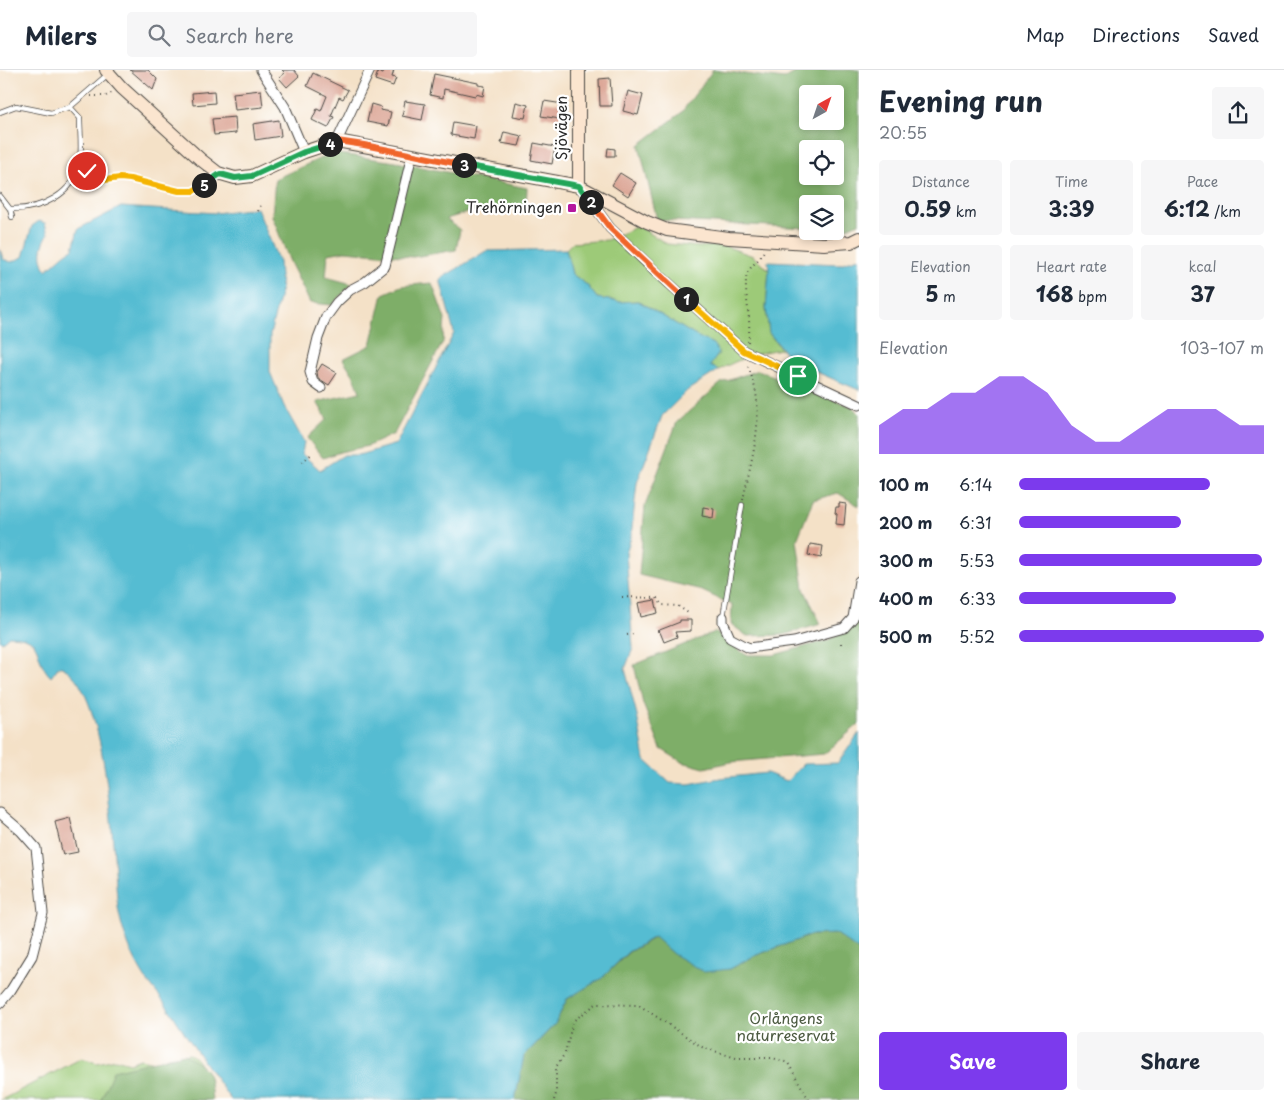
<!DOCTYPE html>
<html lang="en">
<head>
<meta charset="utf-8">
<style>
	:root { --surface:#fff; --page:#f6f6f7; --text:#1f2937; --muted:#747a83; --line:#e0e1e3; --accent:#7c3aed }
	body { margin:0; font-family:"Playpen Sans",sans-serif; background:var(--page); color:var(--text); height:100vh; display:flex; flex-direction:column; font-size:19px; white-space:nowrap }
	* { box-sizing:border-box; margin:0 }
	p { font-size:16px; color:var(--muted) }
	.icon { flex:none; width:28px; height:28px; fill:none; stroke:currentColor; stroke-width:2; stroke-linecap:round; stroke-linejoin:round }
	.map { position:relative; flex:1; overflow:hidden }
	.panel { display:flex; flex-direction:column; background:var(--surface); width:425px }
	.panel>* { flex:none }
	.needle { width:32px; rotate:40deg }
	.buttons { position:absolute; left:799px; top:15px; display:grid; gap:10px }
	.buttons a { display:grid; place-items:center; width:45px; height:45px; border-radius:5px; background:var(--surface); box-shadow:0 2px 8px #0003; font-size:25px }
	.pin { position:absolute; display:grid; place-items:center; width:42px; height:42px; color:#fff; margin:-21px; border:2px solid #fff; border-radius:50%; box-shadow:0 1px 5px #0007 }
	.km { position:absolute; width:25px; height:25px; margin:-12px; border-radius:50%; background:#222; color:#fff; font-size:14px; line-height:25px; text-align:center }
	.round { display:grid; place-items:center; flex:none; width:52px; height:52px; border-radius:5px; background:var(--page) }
	.head { display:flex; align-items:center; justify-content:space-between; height:85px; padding:0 20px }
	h1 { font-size:28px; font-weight:700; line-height:38px }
	.metrics { display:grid; grid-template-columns:repeat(3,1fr); gap:8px; height:85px; padding:5px 20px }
	.metrics div { display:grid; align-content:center; border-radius:5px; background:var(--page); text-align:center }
	.metrics b { font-size:21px; font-weight:700 }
	.metrics small { font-size:14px; font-weight:400 }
	.metrics p { font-size:14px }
	.chart { height:140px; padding:10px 20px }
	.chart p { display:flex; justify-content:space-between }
	.chart svg { width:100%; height:90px; margin-top:5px; fill:var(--accent); opacity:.7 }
	.button { display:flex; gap:10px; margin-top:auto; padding:10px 20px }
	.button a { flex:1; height:58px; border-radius:5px; background:var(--accent); color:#fff; font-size:20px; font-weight:700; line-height:58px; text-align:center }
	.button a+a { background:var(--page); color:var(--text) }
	ul { padding:0 20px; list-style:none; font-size:16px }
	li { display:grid; grid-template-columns:80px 60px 1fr; align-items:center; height:38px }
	li i { height:12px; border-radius:6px; background:var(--accent) }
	header { display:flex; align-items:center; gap:30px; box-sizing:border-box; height:70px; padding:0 25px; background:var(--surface); border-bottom:1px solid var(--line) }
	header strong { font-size:24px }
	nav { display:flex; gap:28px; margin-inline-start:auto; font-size:18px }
	.search { width:350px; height:45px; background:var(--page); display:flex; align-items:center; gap:12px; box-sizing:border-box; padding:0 18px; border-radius:5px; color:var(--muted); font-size:19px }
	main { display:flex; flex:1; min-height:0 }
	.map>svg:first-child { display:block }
	.green { fill:#9dca78; stroke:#647a52 }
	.forest { fill:#7eae68; stroke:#546c4a; fill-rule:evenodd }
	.water { fill:#55bcd2; stroke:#40747e }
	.building { fill:#d99f8d }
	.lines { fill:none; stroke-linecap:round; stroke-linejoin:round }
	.lane-casing { stroke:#494642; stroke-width:6 }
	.street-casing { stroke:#494642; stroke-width:11 }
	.secondary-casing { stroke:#494642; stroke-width:14 }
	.path { stroke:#494642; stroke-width:2; stroke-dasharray:1 4; stroke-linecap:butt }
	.lane { stroke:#fff; stroke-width:4.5 }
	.street { stroke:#fff; stroke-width:9 }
	.secondary { stroke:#fbe5cf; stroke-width:12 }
	.split-1-casing { stroke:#fff; stroke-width:10 }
	.split-2-casing { stroke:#fff; stroke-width:10 }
	.split-3-casing { stroke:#fff; stroke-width:10 }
	.split-4-casing { stroke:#fff; stroke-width:10 }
	.split-5-casing { stroke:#fff; stroke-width:10 }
	.split-6-casing { stroke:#fff; stroke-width:10 }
	.split-1 { stroke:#f5b400; stroke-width:6 }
	.split-2 { stroke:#f0652b; stroke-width:6 }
	.split-3 { stroke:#22a559; stroke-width:6 }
	.split-4 { stroke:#f0652b; stroke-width:6 }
	.split-5 { stroke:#22a559; stroke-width:6 }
	.split-6 { stroke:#f5b400; stroke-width:6 }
	.poi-dot { fill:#b5179e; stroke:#fff; stroke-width:2 }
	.labels { text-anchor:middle; stroke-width:4.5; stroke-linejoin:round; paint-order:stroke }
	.street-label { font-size:15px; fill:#2b2b2b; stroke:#fff }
	.poi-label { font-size:15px; fill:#2b2b2b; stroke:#fff; text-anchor:end }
	.park-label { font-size:15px; fill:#4d5b42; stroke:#fff }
</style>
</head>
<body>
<header>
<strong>Milers</strong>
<div class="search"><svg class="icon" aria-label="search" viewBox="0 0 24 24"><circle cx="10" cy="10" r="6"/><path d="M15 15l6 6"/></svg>Search here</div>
<nav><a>Map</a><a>Directions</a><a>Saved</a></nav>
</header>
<main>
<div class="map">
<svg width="859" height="1030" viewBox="0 0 859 1030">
	<rect width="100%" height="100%" fill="#fff"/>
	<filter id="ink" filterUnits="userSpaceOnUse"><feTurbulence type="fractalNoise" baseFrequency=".02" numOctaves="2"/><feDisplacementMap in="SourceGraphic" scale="10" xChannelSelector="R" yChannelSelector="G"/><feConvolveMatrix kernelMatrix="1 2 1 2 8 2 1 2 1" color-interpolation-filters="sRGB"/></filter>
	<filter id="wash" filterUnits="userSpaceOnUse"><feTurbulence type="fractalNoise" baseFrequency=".0096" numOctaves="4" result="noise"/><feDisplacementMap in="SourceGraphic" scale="20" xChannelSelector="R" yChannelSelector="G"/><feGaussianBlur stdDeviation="1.12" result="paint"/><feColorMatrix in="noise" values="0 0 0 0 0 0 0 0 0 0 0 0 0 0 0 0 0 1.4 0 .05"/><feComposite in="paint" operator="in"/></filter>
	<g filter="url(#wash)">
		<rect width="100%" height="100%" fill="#f4e1c7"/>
		<path class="green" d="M638 156 667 174 699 177 722 175 753 186 769 200 766 238 769 263 781 279C758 282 739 289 719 300L709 297 713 274 696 266 638 231 620 232 597 228 587 215 572 204 566 179 572 173 607 170Z
			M189 984C205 990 205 1015 209 1030H1L82 988 97 993 115 989 130 993 140 989 155 992 168 987Z"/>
		<path class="forest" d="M713 0 784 9 800 0H859V153L844 159H835V134H808L807 158 657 150 639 75 681 43ZM808 24H835V51H808ZM808 79H835V106H808Z
			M332 83 396 92 527 118 526 138 469 142 446 149 460 160 456 180 413 187 345 181 328 184 326 207 352 214 332 235 310 233 290 192 272 146 275 109Z
			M432 213 445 249 443 272 394 364 368 376 340 382 323 388 307 368 327 349 317 332 360 322 354 306 343 289 371 275 383 224 401 216Z
			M758 300 853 337 859 343V436L838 423 813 430 797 470 804 519 821 554 783 565 747 566 731 554 732 535 698 519 639 505 645 436 677 352 721 313Z
			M859 547V654L824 684 731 692 704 698 682 692 661 679 643 634 634 595 715 562 746 585H774L829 570 854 554Z
			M836 864 859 881V1030H515L524 986 555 954 567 929 602 908 629 882 655 867 673 884 730 899 754 886 811 865Z
			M184 984C210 1001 209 999 212 1030H101L113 1001Z"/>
		<path class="water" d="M121 137 216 143 257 138 279 192 281 220 270 265V302L284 336 304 372 302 384 320 400 344 385H359L396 374 454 263 440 209 486 181 566 179 572 204 587 215 597 228 620 232 638 231 696 266 713 274 719 283 710 296 719 300 688 320 662 346 637 413 631 467 626 483 633 578 625 599 637 645 645 690 670 713 689 714 720 708 767 703 787 711 803 694 838 693 859 663V881L836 864 811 865 754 886 730 899 704 902 673 884 654 867 628 882 602 908 567 929 555 954 524 986 515 1030H231C210 1001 190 972 171 942 164 932 156 922 148 912 132 889 119 856 117 828 113 782 108 611 59 596L51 607C31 587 48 567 9 566L2 572 0 570V179L3 189 11 192 23 187 32 156 39 151 45 153 48 164C41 177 39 186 46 200 56 193 62 184 73 179L78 159Z
			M859 188V320L793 292 769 263 766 238 769 200 768 191 840 194Z"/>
		<g id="blocks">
			<path class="building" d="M130 0H148L157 9 153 20Z
				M282 0H294L299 6 287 17 279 8 285 3Z
				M384 0H394L392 7 396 8 393 16 375 10 378 2 383 4Z
				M313 3 348 20 343 29 339 27 331 46 334 47 328 58 312 50 317 39 321 41 327 26 307 16Z
				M434 4 478 13V15L485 16 483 26 476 24 475 26 444 19 443 28 430 25Z
				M610 8 612 36H600L599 9Z
				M261 20 263 37 235 40 233 23Z
				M214 21 215 33 193 35 192 23Z
				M628 21 643 25 638 45 623 41Z
				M405 31 425 34 422 50 402 46Z
				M544 31 563 34 560 49 541 46Z
				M516 32 528 35 525 48 513 46Z
				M371 34 381 37 380 40 391 42 388 56 367 52Z
				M235 47 236 63 214 65 212 49Z
				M279 50 281 66 255 70 253 54Z
				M453 52 476 56 474 69 451 65Z
				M504 62 522 66 519 76 501 73Z
				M534 73 555 77 552 94 531 90Z
				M608 78 615 79V86H607Z
				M620 103 636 113 628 126 612 115Z
				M322 294 337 303 329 315 318 308 317 302Z
				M839 433 846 434 844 455 836 454 837 444 835 443 836 437H839Z
				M703 437 714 439 713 448 702 446Z
				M810 474 823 476 821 488 808 485Z
				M655 530 658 543 641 547 638 533Z
				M680 550H691V561L675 562 677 567 664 572 660 562 657 561 680 552Z
				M70 748 78 782 63 785 55 752Z"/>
		</g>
	</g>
	<g filter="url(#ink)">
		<use href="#blocks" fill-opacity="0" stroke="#494642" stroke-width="1"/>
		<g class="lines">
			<defs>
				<path id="lane" d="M0 42 16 36 51 43 70 37 107 5
					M0 126 10 139 12 147
					M10 139C40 140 75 125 80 91 82 77 80 62 80 48L70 37
					M723 547 742 435"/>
				<path id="street" d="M261 0 285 37 304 82
					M337 71 370 0
					M581 118 610 158 653 199 744 281 859 335
					M321 318 313 312 310 302 318 268 326 247 337 232 350 220 365 212 385 196 412 85
					M723 547V552L730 568 749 578 794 572 844 558 853 548 859 511
					M0 743 21 761 36 778 43 843 32 886 11 920 0 933"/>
				<path id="secondary" d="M106 0 122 18 200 89 218 103 235 108 252 106 304 82 337 71 579 116 647 152 667 160 729 168 824 174 851 172 859 168
					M579 0V116"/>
			</defs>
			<use href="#lane" class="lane-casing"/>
			<use href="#street" class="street-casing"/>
			<use href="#secondary" class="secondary-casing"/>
			<path class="path" d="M91 26H106L113 22
				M83 101C91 100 99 106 105 110L121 108 130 109 179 121H193L211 110
				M258 141 261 135
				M748 272C752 251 745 230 746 209 747 196 761 191 764 180
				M302 392 313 383
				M743 430C750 396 762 358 756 323 754 312 750 302 747 293
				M622 527 657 528 662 535 678 536 688 543
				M627 565 634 564
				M841 574V569
				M554 1030 556 1024V997L565 983 573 951 596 934 639 935 702 977 736 988H773L788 993 809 1030"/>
			<use href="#lane" class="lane"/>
			<use href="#street" class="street"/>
			<use href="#secondary" class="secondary"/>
		</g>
	</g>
	<g class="lines" filter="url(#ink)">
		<defs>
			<path id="split-1" d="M686 229 744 281 798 306"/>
			<path id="split-2" d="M591 132 610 158 686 229"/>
			<path id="split-3" d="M464 95 579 116 591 132"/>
			<path id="split-4" d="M330 74 337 71 364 75 464 95"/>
			<path id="split-5" d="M204 115 220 104 235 108 252 106 304 82 330 74"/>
			<path id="split-6" d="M87 101 97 104 105 110 120 108 130 109 179 121H193L204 115"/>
		</defs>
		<use href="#split-1" class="split-1-casing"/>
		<use href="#split-2" class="split-2-casing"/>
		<use href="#split-3" class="split-3-casing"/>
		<use href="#split-4" class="split-4-casing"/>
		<use href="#split-5" class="split-5-casing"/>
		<use href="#split-6" class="split-6-casing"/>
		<use href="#split-1" class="split-1"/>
		<use href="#split-2" class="split-2"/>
		<use href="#split-3" class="split-3"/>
		<use href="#split-4" class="split-4"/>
		<use href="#split-5" class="split-5"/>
		<use href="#split-6" class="split-6"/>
	</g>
	<rect class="poi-dot" x="567" y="133" width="10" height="10" rx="2.5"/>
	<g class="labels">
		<g class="street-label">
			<text transform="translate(562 58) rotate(-90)" y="5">Sjövägen</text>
		</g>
		<g class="poi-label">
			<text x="562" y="143">Trehörningen</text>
		</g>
		<g class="park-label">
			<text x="786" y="954">Orlångens<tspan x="786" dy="17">naturreservat</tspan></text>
		</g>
	</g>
</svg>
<div class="buttons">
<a><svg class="needle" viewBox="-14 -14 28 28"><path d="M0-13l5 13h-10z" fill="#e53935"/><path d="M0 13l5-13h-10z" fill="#747a83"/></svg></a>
<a><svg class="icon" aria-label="locate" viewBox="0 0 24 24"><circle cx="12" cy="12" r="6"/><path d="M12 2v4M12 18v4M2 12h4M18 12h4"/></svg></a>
<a><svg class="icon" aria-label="layers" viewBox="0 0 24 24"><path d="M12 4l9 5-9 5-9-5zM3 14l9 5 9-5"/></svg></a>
</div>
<div class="pin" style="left:798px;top:306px;background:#1e9e55"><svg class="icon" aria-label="arrive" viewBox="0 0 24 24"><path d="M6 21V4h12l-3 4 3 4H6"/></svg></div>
<div class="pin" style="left:87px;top:101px;background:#d93025"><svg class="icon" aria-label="check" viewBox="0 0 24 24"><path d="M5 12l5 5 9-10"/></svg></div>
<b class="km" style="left:686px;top:229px">1</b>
<b class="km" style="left:591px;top:132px">2</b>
<b class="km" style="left:464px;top:95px">3</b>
<b class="km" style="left:330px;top:74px">4</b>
<b class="km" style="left:204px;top:115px">5</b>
</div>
<section class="panel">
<div class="head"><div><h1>Evening run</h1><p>20:55</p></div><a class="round"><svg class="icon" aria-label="share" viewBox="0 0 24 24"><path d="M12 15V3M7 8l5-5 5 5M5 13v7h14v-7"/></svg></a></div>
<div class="metrics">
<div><p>Distance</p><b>0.59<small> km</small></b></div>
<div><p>Time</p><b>3:39</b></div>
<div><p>Pace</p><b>6:12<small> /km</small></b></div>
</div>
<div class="metrics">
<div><p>Elevation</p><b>5<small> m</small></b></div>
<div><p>Heart rate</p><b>168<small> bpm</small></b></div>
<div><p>kcal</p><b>37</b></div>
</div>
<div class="chart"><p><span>Elevation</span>103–107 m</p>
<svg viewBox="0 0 160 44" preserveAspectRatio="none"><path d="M0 44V30L10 22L20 22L30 14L40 14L50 6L60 6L70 14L80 30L90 38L100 38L110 30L120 22L130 22L140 22L150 30L160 30V44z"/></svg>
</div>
<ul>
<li><b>100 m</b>6:14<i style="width:78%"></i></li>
<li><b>200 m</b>6:31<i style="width:66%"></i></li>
<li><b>300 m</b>5:53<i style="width:99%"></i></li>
<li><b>400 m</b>6:33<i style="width:64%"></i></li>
<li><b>500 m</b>5:52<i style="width:100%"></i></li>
</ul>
<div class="button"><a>Save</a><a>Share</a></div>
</section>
</main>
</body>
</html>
